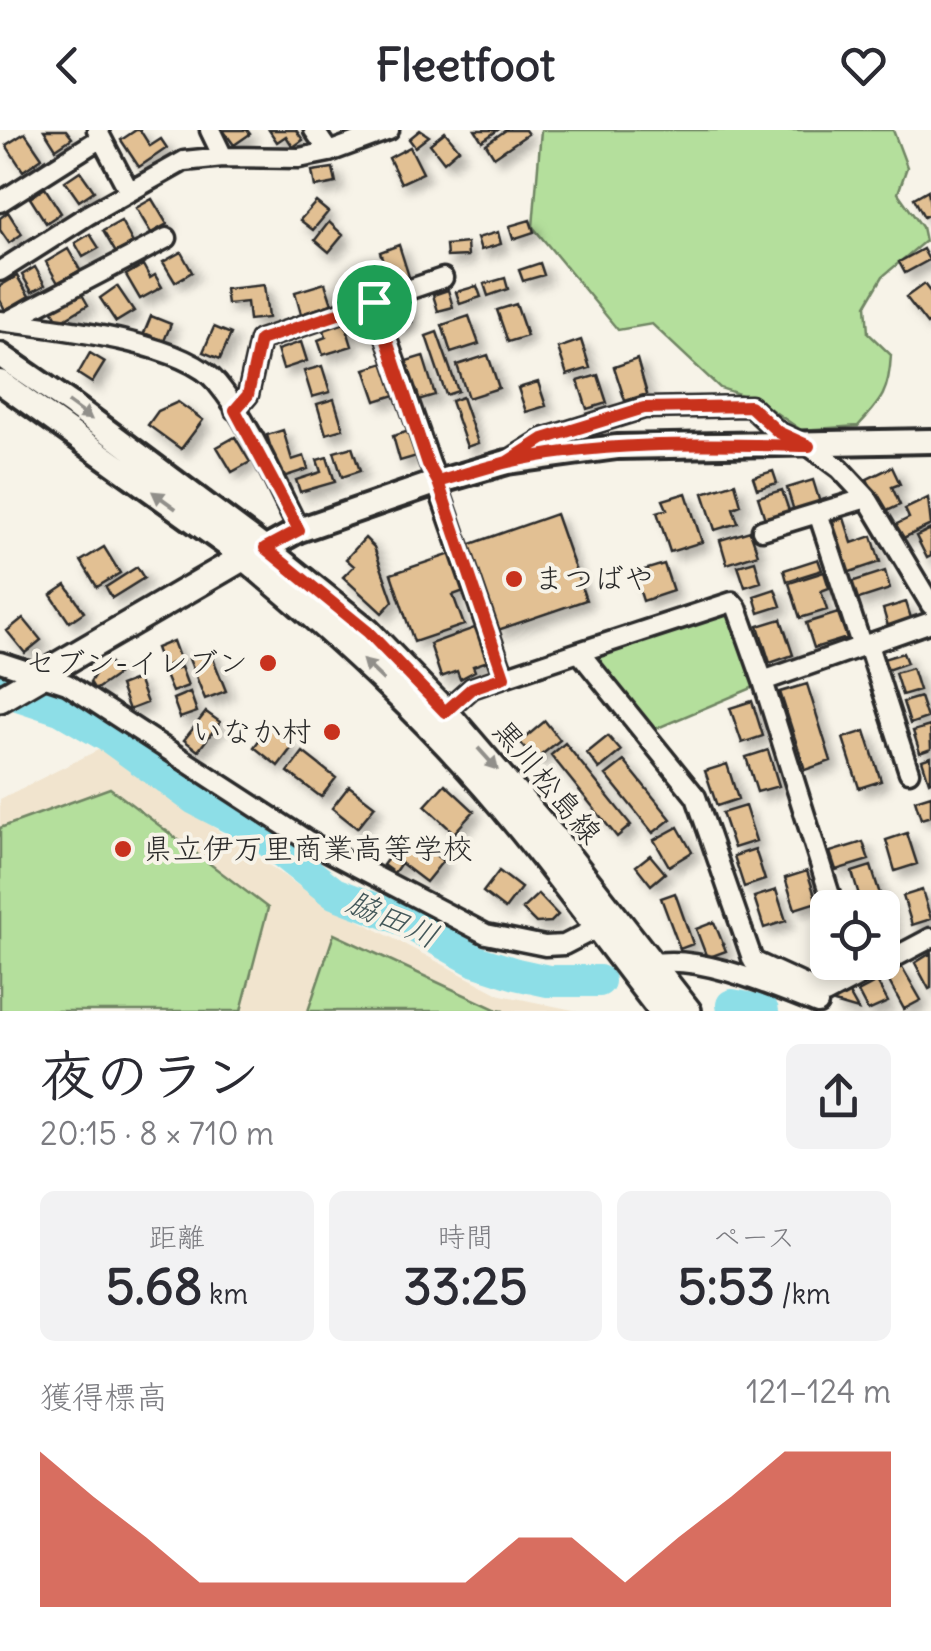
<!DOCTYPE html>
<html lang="ja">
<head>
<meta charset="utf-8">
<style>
	:root { --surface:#fff; --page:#f2f2f3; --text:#2b2b33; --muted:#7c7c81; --accent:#c8321e }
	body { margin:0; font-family:Delius,"Klee One",sans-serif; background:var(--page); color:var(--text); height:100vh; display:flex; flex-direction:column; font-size:38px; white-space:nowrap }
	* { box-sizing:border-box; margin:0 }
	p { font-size:32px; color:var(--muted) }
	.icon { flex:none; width:55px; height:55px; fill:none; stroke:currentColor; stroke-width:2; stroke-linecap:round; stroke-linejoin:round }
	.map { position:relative; height:881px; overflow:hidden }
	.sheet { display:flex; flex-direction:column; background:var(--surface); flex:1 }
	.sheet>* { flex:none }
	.buttons { position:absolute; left:810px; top:760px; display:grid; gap:20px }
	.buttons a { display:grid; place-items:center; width:90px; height:90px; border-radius:15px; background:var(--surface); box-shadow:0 5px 15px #0003; font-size:50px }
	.pin { position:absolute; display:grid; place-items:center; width:85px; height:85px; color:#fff; margin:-42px; border:5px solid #fff; border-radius:50%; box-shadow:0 2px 10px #0007 }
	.round { display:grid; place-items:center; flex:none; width:105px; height:105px; border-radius:15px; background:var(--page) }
	.overview { display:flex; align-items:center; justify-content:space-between; height:170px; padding:0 40px }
	h1 { font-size:55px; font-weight:800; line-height:75px }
	.metrics { display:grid; grid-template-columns:repeat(3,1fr); gap:15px; height:170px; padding:10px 40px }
	.metrics div { display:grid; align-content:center; border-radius:15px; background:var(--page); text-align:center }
	.metrics b { font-size:50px; font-weight:800 }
	.metrics small { font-size:28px; font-weight:400 }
	.metrics p { font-size:28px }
	.chart { height:280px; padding:20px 40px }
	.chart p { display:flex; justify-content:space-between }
	.chart svg { width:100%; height:180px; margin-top:10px; fill:var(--accent); opacity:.7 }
	header { display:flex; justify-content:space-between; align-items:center; height:130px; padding:0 40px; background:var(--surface); font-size:45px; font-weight:800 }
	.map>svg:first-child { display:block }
	.built { fill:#f1e4ce }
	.green { fill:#b4df9c; stroke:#708564; stroke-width:2.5 }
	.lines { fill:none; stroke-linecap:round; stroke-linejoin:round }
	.river { stroke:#8ddee7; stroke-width:32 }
	.building { fill:#e2c093; stroke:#2b2b2b; stroke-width:2.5; filter:url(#shadow) }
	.minor-casing { stroke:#2b2b2b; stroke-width:25 }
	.tertiary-casing { stroke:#2b2b2b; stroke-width:30 }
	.secondary-casing { stroke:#2b2b2b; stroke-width:32 }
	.minor { stroke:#f7f3e8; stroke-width:18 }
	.tertiary { stroke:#f7f3e8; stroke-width:22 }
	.secondary { stroke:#f7f3e8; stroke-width:25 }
	.oneway { fill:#918f8a }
	.route-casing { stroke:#fff; stroke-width:20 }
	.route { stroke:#c8321e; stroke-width:12 }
	.poi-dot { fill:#c8321e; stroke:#f7f3e8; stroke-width:4 }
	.labels { text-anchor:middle; stroke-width:8; stroke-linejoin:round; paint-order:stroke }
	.poi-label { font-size:30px; fill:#2b2b2b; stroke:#f7f3e8; text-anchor:start }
	.street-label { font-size:30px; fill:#2b2b2b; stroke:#f7f3e8 }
	.water-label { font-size:32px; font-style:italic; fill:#44585a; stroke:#f7f3e8 }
</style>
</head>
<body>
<header><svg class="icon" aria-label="back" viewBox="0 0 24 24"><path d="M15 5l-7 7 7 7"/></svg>Fleetfoot<svg class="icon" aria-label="heart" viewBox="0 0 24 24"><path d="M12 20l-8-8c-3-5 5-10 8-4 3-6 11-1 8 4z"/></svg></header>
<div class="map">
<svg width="931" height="881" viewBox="0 0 931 881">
	<defs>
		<filter id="shadow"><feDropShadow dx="7" dy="7" stdDeviation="5" flood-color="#0004"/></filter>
	</defs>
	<rect width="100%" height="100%" fill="#f7f3e8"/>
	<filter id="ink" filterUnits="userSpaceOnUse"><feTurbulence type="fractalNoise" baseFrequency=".01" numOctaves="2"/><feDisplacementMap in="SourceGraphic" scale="20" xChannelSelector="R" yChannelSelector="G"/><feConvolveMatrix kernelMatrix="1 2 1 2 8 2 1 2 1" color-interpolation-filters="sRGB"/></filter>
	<g filter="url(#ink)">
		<path class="built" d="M100 619 318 769 501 865 578 881H0V669Z"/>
		<path class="green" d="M541 0H893L907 37 898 63 922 97 925 111 883 146 866 175 868 203 891 225C889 262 882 270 858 296L801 300 757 270 720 258 652 194 618 200 533 97Z
			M731 479 759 555 653 600 590 525Z
			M110 658 268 778 241 881H0V698Z
			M334 804 497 880 504 881H308Z"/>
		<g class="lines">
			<path class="river" d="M0 559 60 579 112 609 195 669 253 699 334 763 399 788 476 831 516 844 548 851H599
				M732 875 763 881"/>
		</g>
		<path class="building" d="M44 0H66L72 8 56 19Z
			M136 0H140L150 16 161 9 167 18 139 37 121 10Z
			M223 0H247L250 4 234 15Z
			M269 0H296L303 10 293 17 286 6 277 12Z
			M420 0 429 6 415 17 409 9Z
			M475 0H498L482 11Z
			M506 0H525L528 4 494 27 486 14Z
			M445 2 459 19 444 32 430 14Z
			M25 3 42 28 23 41 6 15Z
			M410 17 423 43 401 53 389 28Z
			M333 38 336 53 315 57 312 41Z
			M80 41 94 61 79 71 65 51Z
			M45 58 61 83 46 93 30 68Z
			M928 60 931 83 924 87 914 68Z
			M152 69 167 94 151 103 136 78Z
			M316 72 328 82 313 100 300 90Z
			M8 82 22 104 9 113 0 100V88Z
			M530 90 534 102 513 109 509 96Z
			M121 91 133 113 116 123 103 101Z
			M329 92 343 105 329 122 315 110Z
			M498 102 501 114 481 120 477 108Z
			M90 104 99 118 83 127 75 113Z
			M467 113 468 126 447 127 446 115Z
			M399 115 410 150 391 156 380 122Z
			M68 119 80 140 58 153 46 132Z
			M923 119 929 130 905 143 899 132Z
			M181 122 192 142 175 152 163 132Z
			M540 133 544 145 523 151 519 140Z
			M143 135 150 148 155 145 162 157 140 169 126 145Z
			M35 137 45 155 32 162 22 145Z
			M17 146 29 166 5 180 0 170V156Z
			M505 148 508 159 488 166 484 154Z
			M325 153 332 174 301 184 295 162Z
			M924 154 931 163V191L927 194 906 167Z
			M264 155 268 188 249 190 247 172 227 174 225 159Z
			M117 156 134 181 116 192 100 168Z
			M477 156 481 167 460 174 456 162Z
			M448 160 453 177 438 181 433 165Z
			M80 161 88 175 59 192 51 178Z
			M405 172 412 192 395 197 389 177Z
			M516 174 527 206 508 212 497 180Z
			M151 186 171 194 164 211 144 203Z
			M469 186 479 214 451 223 442 195Z
			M344 190 352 216 323 225 318 210 326 207 323 196Z
			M214 197 231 204 220 229 203 222Z
			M437 202 458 261 446 265 426 206Z
			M581 210 590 238 567 245 558 218Z
			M301 212 307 231 283 239 277 220Z
			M90 223 105 232 92 253 78 244Z
			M488 225 499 258 468 268 457 235Z
			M423 226 435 265 415 271 403 232Z
			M637 229 647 264 625 271 614 237Z
			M384 233 395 265 376 271 365 239Z
			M322 236 330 262 312 267 304 241Z
			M598 245 607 273 587 279 578 251Z
			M538 252 546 276 526 282 518 258Z
			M462 267 478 313 467 317 451 271Z
			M334 269 343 299 326 304 317 274Z
			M178 272 203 290 181 319 148 295 158 281Z
			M283 300 292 330 304 326 308 339 280 348 267 305Z
			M409 301 417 326 400 331 393 306Z
			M235 307 250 332 232 342 217 317Z
			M352 317 360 341 342 347 334 322Z
			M327 327 335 352 300 362 296 350 321 342 317 330Z
			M892 337 900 354 892 357 900 375 883 383 867 349Z
			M773 341 777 353 757 359 753 347Z
			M813 350 820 373 794 381 787 358Z
			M735 353 741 375 733 378 738 393 715 400 703 363Z
			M782 360 789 381 765 389 758 367Z
			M686 363 702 412 670 422 657 382 667 379 663 370Z
			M928 368 931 395 901 409 895 395 909 388 905 379Z
			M556 384 586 470 498 500 468 415Z
			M844 388 852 413 872 406 880 432 844 444 828 393Z
			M931 399V426L927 428 916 406Z
			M750 401 758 424 727 434 720 410Z
			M365 408 374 417 393 471 382 483 343 447 354 436 346 429Z
			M104 417 120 443 97 457 81 431Z
			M451 424 464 461 453 465 464 495 414 512 391 444Z
			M818 429 822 440 787 451 784 440Z
			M755 431 761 452 745 457 738 436Z
			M664 434 673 461 643 471 634 443Z
			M137 437 144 448 112 468 106 457Z
			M885 441 890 459 856 470 851 452Z
			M824 442 829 458 821 461 827 480 800 488 789 453Z
			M66 455 84 482 69 492 51 465Z
			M775 459 781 476 759 483 754 466Z
			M906 472 911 488 888 496 883 479Z
			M838 483 847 508 814 518 806 493Z
			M23 488 41 510 25 523 7 501Z
			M781 489 793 525 770 533 758 496Z
			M477 497 488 531 473 536 475 541 460 549 457 541 441 547 430 514Z
			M173 511 180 530 163 537 156 518Z
			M210 521 226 561 205 569 189 529Z
			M903 523 907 533 887 540 883 529Z
			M108 530 117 545 95 560 90 552 100 536Z
			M181 537 188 556 172 562 164 543Z
			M912 538 919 560 902 565 895 543Z
			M138 549 147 573 129 580 120 556Z
			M807 554 831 631 805 640 780 562Z
			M190 562 197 582 180 588 173 569Z
			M920 567 927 588 910 594 903 572Z
			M752 571 763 606 742 613 730 578Z
			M206 582 220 592 198 621 184 610Z
			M545 591 560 610 535 630 520 612Z
			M930 596 931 619 920 623 913 601Z
			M269 597 293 616 278 636 254 617Z
			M865 601 881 651 859 658 843 608Z
			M608 606 621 621 599 639 587 623Z
			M565 613 631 695 617 707 551 625Z
			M768 620 779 656 757 662 746 627Z
			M303 622 336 648 321 667 288 642Z
			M931 627V651L929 652 922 630Z
			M624 631 671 689 653 703 606 645Z
			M727 634 738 669 717 676 705 641Z
			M445 654 474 681 454 703 425 676Z
			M349 656 375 676 357 698 332 678Z
			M931 665V686L921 689 915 670Z
			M745 676 756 711 734 718 722 683Z
			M678 697 692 722 669 736 654 710Z
			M907 703 917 734 895 741 886 710Z
			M863 712 869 730 836 740 830 722Z
			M422 714 443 731 426 752 401 733 394 743 383 735 398 715 413 726Z
			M755 719 765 750 744 757 734 726Z
			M650 725 665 743 651 755 636 736Z
			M871 736 891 799 882 802V778H863L852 742Z
			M499 741 521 758 505 779 483 762Z
			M807 741 817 772 795 779 785 748Z
			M776 760 786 791 764 798 754 767Z
			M922 760 931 789 912 795 903 766Z
			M675 763 693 814 680 819 661 768Z
			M538 764 558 785 551 792 536 793 522 779Z
			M714 792 726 821 707 828 696 799Z
			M931 823V858L929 859 915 833Z
			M902 837 921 870 904 879 886 846Z
			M877 852 888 872 868 881 858 862Z
			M848 862 858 880 831 872Z"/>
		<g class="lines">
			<defs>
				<path id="minor" d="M97 0 129 61
					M210 0 223 27
					M314 0 329 22
					M0 72 101 8
					M0 141 88 85 184 31 223 27 299 28 329 22 389 0
					M374 172 504 547 472 558 445 582
					M0 191C54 198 183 211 217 253 252 295 274 352 299 400
					M6 192 167 108
					M235 280 248 265 260 210 443 148
					M511 329 543 309 644 278 750 276 778 302 809 316 840 339 867 368 931 475
					M818 383 862 517
					M762 400 867 368
					M868 515 909 642
					M579 522 732 472 737 478 763 551 834 778
					M0 532 67 554 308 711 486 804 545 816 564 815 597 798
					M504 547 579 522 696 667 753 831 825 864 931 808
					M763 551 931 492
					M651 834C697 823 774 857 818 874"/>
				<path id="tertiary" d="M0 225 71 274 265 419 299 400 438 352 507 332 617 317 931 311
					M0 252 244 427"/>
				<path id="secondary" d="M244 427C344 510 440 598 522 700 570 759 615 821 662 881
					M0 569 244 427 265 419 368 502 445 582 551 705 688 881"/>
			</defs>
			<use href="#minor" class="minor-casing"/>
			<use href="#tertiary" class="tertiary-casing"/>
			<use href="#secondary" class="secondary-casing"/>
			<use href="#minor" class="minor"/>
			<use href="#tertiary" class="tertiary"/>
			<use href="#secondary" class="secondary"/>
		</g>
		<defs><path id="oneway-solid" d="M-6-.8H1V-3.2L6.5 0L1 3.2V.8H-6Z" transform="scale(2.5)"/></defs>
		<g class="oneway">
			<use href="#oneway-solid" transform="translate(80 281) rotate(36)"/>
			<use href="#oneway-solid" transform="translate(164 370) rotate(-144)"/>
			<use href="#oneway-solid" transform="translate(373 540) rotate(-136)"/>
			<use href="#oneway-solid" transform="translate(488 629) rotate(48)"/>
		</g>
	</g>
	<g class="lines" filter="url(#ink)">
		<defs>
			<path id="route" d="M374 172 260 210 248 265 235 280 299 400 265 418 368 502 445 582 472 558 504 547 438 352 507 332 543 309 644 278 750 276 778 302 809 316C712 314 599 310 504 333 482 338 460 345 438 352L428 334 374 172"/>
		</defs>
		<use href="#route" class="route-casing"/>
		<use href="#route" class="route"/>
	</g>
	<g class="poi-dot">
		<circle cx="514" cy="449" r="10"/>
		<circle cx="268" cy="533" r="10"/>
		<circle cx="332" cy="602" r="10"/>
		<circle cx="123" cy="719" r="10"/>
	</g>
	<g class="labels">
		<g class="poi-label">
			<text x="534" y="459">まつばや</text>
			<text x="248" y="543" text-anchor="end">セブン-イレブン</text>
			<text x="312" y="612" text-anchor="end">いなか村</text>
			<text x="143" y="729">県立伊万里商業高等学校</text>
		</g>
		<g class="street-label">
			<text transform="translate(547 652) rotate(50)" y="10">黒川松島線</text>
		</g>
		<g class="water-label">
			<text transform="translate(393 789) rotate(24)" y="11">脇田川</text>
		</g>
	</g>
</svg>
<div class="buttons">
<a><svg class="icon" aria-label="locate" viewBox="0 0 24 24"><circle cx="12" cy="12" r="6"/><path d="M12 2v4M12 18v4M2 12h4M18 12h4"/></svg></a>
</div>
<div class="pin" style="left:374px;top:172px;background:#1e9e55"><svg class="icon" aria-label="arrive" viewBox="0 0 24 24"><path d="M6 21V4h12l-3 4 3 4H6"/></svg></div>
</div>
<section class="sheet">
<div class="overview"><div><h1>夜のラン</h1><p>20:15 · 8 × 710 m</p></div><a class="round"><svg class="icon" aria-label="share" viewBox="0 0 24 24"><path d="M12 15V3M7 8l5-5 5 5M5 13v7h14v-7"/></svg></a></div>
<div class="metrics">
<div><p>距離</p><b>5.68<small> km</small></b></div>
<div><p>時間</p><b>33:25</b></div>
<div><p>ペース</p><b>5:53<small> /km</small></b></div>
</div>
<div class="chart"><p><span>獲得標高</span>121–124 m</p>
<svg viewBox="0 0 160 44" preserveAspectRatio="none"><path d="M0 44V6L10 17L20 27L30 38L40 38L50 38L60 38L70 38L80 38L90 27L100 27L110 38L120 27L130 17L140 6L150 6L160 6V44z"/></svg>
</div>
</section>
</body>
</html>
